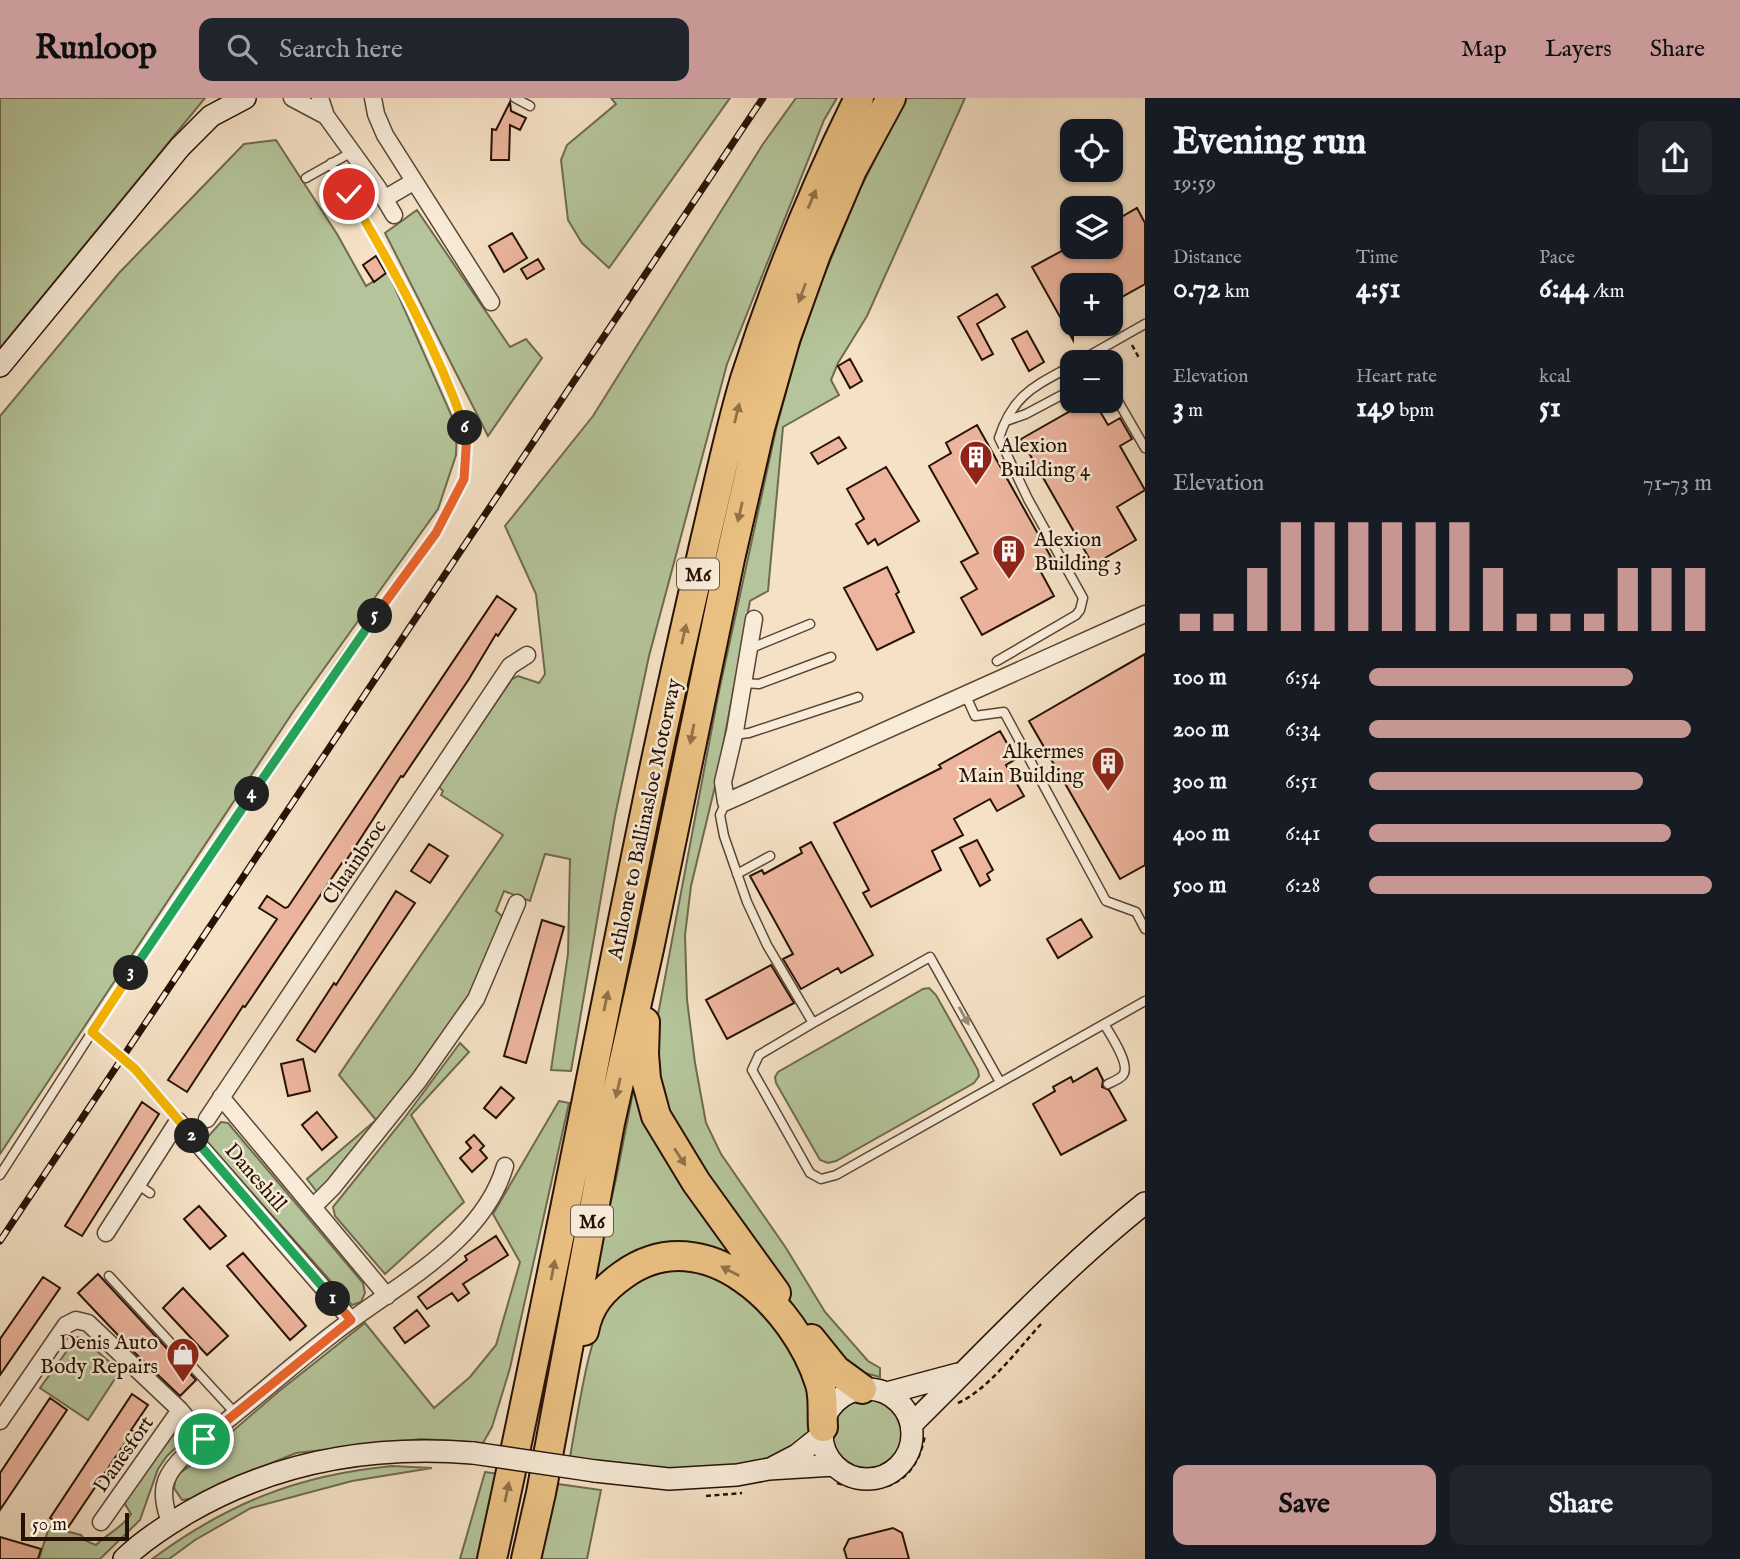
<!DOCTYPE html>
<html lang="en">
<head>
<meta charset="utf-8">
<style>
	:root { --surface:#171b24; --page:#20242c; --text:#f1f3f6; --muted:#9ea1a6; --accent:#c59692 }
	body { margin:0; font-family:"IM FELL English",serif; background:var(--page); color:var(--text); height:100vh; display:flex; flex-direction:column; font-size:26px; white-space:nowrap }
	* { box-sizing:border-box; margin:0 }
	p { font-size:23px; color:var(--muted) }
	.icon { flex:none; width:38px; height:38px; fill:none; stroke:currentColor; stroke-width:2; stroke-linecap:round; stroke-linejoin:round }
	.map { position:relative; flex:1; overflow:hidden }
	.side { display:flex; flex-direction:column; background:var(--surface); width:595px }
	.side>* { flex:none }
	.controls { position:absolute; left:1060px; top:21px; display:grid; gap:14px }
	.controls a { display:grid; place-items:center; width:63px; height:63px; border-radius:14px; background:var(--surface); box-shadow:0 2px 5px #0004; font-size:35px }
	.scale { position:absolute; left:21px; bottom:18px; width:108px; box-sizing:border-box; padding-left:7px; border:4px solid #271104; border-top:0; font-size:19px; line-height:24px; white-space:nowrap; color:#271104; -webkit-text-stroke:5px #f8ecd9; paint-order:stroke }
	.pin { position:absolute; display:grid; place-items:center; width:60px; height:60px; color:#fff; margin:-30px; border:4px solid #fff; border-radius:50%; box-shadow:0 2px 7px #0007 }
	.km { position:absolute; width:35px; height:35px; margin:-18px; border-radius:50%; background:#222; color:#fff; font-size:19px; line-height:35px; text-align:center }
	.round { display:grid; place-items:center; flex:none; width:74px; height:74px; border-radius:14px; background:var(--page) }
	.summary { display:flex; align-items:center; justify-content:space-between; height:119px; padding:0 28px }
	h1 { font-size:38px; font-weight:800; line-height:52px }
	.figures { display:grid; grid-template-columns:repeat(3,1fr); gap:10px; height:119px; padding:7px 28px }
	.figures div { display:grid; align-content:center }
	.figures b { font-size:30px; font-weight:800 }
	.figures small { font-size:19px; font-weight:400 }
	.figures p { font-size:19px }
	.chart { height:196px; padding:14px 28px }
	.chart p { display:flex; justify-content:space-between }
	.chart svg { width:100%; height:126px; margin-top:7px; stroke:var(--accent); stroke-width:6 }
	.cta { display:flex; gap:14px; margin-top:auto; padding:14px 28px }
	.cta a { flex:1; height:80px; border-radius:14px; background:var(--accent); color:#111; font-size:28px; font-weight:800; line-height:80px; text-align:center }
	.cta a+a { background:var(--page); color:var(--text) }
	ul { padding:0 28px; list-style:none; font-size:23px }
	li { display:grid; grid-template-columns:112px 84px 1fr; align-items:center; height:52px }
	li i { height:18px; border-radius:9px; background:var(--accent) }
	header { display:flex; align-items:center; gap:42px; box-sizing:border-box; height:98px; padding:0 35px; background:var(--accent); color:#111 }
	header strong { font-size:33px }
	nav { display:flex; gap:38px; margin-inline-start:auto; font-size:24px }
	.search { width:490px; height:63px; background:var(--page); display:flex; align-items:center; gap:18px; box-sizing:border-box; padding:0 24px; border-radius:14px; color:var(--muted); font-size:26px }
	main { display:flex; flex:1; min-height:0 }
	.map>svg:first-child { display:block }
	.green { fill:#b5c49a; stroke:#6e6a4f; stroke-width:2 }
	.building { fill:#edb59e; stroke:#271104; stroke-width:2 }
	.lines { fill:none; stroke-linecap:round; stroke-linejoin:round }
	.lane-casing { stroke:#5a4534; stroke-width:11 }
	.street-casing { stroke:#5a4534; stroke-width:19 }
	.secondary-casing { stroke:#271104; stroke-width:24 }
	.highway-casing { stroke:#271104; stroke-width:32 }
	.path { stroke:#271104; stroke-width:2.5; stroke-dasharray:5 3.5; stroke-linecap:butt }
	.lane { stroke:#f8ecd9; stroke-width:8 }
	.street { stroke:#f8ecd9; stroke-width:16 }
	.secondary { stroke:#f8ecd9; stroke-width:21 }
	.highway { stroke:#eac082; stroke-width:28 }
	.rail-casing { stroke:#271104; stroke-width:7 }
	.rail { stroke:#f8ecd9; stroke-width:4.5; stroke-dasharray:13; stroke-linecap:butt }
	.secondary-bridge-casing { stroke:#271104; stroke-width:24; stroke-linecap:butt }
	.secondary-bridge { stroke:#f8ecd9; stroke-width:21 }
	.oneway { fill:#927149 }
	.oneway2 { fill:#9a8979 }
	.split-1-casing { stroke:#fff; stroke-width:14 }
	.split-2-casing { stroke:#fff; stroke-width:14 }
	.split-3-casing { stroke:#fff; stroke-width:14 }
	.split-4-casing { stroke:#fff; stroke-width:14 }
	.split-5-casing { stroke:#fff; stroke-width:14 }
	.split-6-casing { stroke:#fff; stroke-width:14 }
	.split-7-casing { stroke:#fff; stroke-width:14 }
	.split-1 { stroke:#f0652b; stroke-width:9 }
	.split-2 { stroke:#22a559; stroke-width:9 }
	.split-3 { stroke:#f5b400; stroke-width:9 }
	.split-4 { stroke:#22a559; stroke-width:9 }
	.split-5 { stroke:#22a559; stroke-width:9 }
	.split-6 { stroke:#f0652b; stroke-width:9 }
	.split-7 { stroke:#f5b400; stroke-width:9 }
	.labels { text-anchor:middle; stroke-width:5; stroke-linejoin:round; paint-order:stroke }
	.shield { fill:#f8ecd9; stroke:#665344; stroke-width:2 }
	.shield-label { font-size:19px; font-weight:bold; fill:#271104 }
	.poi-label { font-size:21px; fill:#271104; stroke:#f8ecd9; text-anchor:start }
	.street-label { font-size:21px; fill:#271104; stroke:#f8ecd9 }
</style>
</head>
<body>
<header>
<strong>Runloop</strong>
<div class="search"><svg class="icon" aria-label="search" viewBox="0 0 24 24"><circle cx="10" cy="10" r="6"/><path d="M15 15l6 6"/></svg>Search here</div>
<nav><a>Map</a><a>Layers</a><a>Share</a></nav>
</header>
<main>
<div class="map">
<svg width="1145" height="1461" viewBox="0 0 1145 1461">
	<rect width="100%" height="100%" fill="#f5e1c5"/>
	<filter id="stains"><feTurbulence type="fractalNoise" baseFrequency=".00286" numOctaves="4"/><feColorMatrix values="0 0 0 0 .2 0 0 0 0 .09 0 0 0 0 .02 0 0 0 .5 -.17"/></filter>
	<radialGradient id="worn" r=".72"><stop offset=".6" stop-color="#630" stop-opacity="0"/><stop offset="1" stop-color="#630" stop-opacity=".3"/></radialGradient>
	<path class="green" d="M0 0H205L0 250Z
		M611 0H730L609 170 582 145 568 122 561 62 567 47 616 6Z
		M796 0H837L824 22 727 266 649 558 615 718 571 973 551 972 568 856 570 761 545 756 530 803 504 793 496 813 504 820 473 896 428 962 319 1094H317L307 1081 376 1022 339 977 503 737 441 697 443 693 439 689 512 581 518 578 539 585 545 576 536 496 505 428 593 318 763 46Z
		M906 0H965L867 218 838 265 831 282 839 297 783 329 768 493 750 503 717 680 691 788 685 837 687 902 695 965 706 1025 721 1056 786 1150 825 1214 868 1263 880 1270V1279L857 1273 822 1248 707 1086 661 1004 654 938 718 598 777 327 797 254 821 185 859 93Z
		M276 42 337 136 366 188 388 174 457 330 456 357 438 411 293 614 0 1056V318L119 175 244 46Z
		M417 112 510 249 526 241 542 260 488 338 385 135Z
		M929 890 936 897 978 972 979 978 974 985 836 1063 828 1065 820 1062 776 985 775 979 778 974 923 891Z
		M460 945 469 954 411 1017 464 1104 385 1176 335 1118 333 1109 403 1022Z
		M636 979 750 1169 698 1152 588 1202 616 1081Z
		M559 1003 569 1005 510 1270 492 1329 483 1345 421 1341 296 1355 220 1386 195 1400 182 1402 174 1390 176 1378 205 1357 278 1294 365 1225 434 1310 470 1279 496 1247 520 1164 493 1116Z
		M221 1024 228 1025 363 1185 365 1195 361 1204 352 1207 205 1042Z
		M663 1171 716 1173 766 1213 809 1279 813 1325 807 1340 780 1360 755 1367 684 1374 570 1359C577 1322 589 1228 612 1202 626 1187 645 1180 663 1171Z
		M77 1239 83 1241 120 1273 88 1322 40 1290Z
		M831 1335a37 37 0 1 1 74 0a37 37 0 1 1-74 0Z
		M182 1331 185 1334 183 1343 167 1358 158 1371 140 1422 100 1461H39L49 1429 81 1437 86 1443 96 1447C108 1435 122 1430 131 1416L125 1406 126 1401C138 1385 165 1338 182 1331Z
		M392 1368 432 1370 352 1383 251 1410 195 1442 169 1461H152C228 1405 298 1377 392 1368Z
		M485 1374 499 1376 478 1461H460Z
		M558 1386 601 1392 587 1461H539Z"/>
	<path class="building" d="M510 4 511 13 526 20 520 32 510 27 509 62H491L492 31 496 32Z
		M1137 110 1145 125V186L1111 205V187H1073V242L1032 169 1069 149H1111V125Z
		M512 135 527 160 504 174 489 148Z
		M376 158 386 175 374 184 363 167Z
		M538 161 544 171 527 181 521 171Z
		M997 196 1005 209 977 226 993 256 982 262 958 219Z
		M1027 233 1044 264 1029 273 1012 241Z
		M850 261 862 283 850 290 838 268Z
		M1088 303H1094L1108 327 1120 320 1132 341 1120 348 1145 392 1117 409 1136 442 1093 467 1021 341Z
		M977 327 1051 459 1037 467 1054 498 982 537 961 500 977 491 961 464 978 455 929 368 951 355 946 345Z
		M839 339 846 350 818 366 811 355Z
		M886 369 919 423 878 447 875 441 868 446 856 426 864 421 847 391Z
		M887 469 899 494 896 496 914 534 877 552 844 490Z
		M497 498 516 511 498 538 496 536 469 581 403 679 401 678 344 766 342 765 245 909 243 908 187 994 168 982 277 821 259 810 267 798 285 810 288 809Z
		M1145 556V767L1120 781 1029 623Z
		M1000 633 1016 661 1006 667 1024 698 997 713 990 701 954 721 963 737 932 753 941 772 871 809 863 795 869 792 834 725 941 670 939 667Z
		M977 742 993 772 987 776 990 782 980 788 960 750Z
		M811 744 873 857 841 875 838 870 801 891 783 861 793 856 750 778 762 772 764 776 802 755 800 750Z
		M429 746 448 758 430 785 411 773Z
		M396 793 415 805 315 954 297 942 334 885 336 887Z
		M1081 821 1092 839 1058 860 1047 841Z
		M542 822 564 829 526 965 504 958Z
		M771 867 794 905 727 941 706 902Z
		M303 961 310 993 288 998 281 966Z
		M1097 970 1103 982 1102 989 1109 992 1126 1022 1061 1057 1033 1006 1055 993 1053 989 1071 979 1073 984Z
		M501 989 514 1000 496 1020 484 1010Z
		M142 1004 159 1016 82 1138 65 1128Z
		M317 1014 337 1039 322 1052 302 1027Z
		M474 1037 484 1048 480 1052 487 1060 472 1074 460 1060 471 1050 466 1044Z
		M199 1108 226 1138 210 1151 184 1121Z
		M496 1138 508 1157 463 1186 469 1195 458 1203 452 1195 427 1211 418 1199 467 1162 465 1158Z
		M243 1155 306 1228 290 1242 227 1168Z
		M98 1176 196 1282 180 1298 135 1255 78 1195Z
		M43 1179 60 1190 0 1277V1241Z
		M183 1190 228 1238 207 1257 163 1210Z
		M417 1212 429 1228 405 1245 394 1230Z
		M132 1296 148 1307 131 1332 133 1333 67 1431 50 1420Z
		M50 1300 67 1312 0 1412V1375Z
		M893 1430 902 1435 909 1461H847L844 1451 849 1441Z
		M0 1439 41 1451 38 1461H0Z"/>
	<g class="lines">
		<defs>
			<path id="lane" d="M515 0 530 8
				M306 80 352 54
				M1078 264 1145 226
				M1111 291 1145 350
				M1006 323 1026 316 1073 291
				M749 551 810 526
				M997 563 1076 517 1080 512 1083 500 1028 401 999 340C1013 296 1035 288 1073 267
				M743 585 759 586 831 559
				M965 596 975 618 1004 614 1106 803 1136 814 1145 831
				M734 637 749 635 858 599
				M726 704 720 717 724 738 747 804 767 847 813 925 930 859 1000 984
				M737 776 770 758
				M813 925 759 957 752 972 810 1075 821 1081 836 1077 1145 903
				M1104 926C1110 936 1131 967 1123 977 1120 981 1112 984 1108 986
				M92 934 135 971 178 1023
				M0 1077 92 934 346 557 436 435 464 381 467 336 453 296 419 220 331 65
				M137 1086 150 1095
				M109 1178 236 1316"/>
			<path id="street" d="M292 0 326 18
				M320 0 326 18 378 90 394 117
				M373 0 376 16 385 37 491 204
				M384 101 413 84
				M754 521 735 633 723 684 726 704 1145 516
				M221 999 387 1198
				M207 1021 510 568 527 557
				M313 1109 333 1089 419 982 476 901 517 805
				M106 1135 178 1023 351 1222
				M0 1323 66 1227 76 1222 88 1225 180 1312 204 1341
				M101 1424 180 1312
				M170 1425C166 1413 161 1396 166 1383 174 1360 211 1336 230 1320 270 1288 308 1253 350 1223 407 1181 484 1140 505 1068"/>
			<path id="secondary" d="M0 268 180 49 211 18 245 0
				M822 1336a45 45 0 1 1 90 0a45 45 0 1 1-90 0Z
				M887 1295 958 1276
				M912 1326C988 1251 1061 1172 1145 1105
				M774 1369 797 1357 822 1337
				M595 1373 669 1381 737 1377 769 1371 834 1367
				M124 1461C143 1442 167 1427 189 1414 277 1363 373 1347 473 1355"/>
			<path id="highway" d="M645 924 644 956 646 981 656 1018 696 1084 776 1195
				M584 1233C589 1207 602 1192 623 1177 705 1118 796 1209 820 1286 824 1299 822 1315 823 1329
				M811 1241 836 1272 862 1291
				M492 1461C547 1211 594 960 646 710 664 621 685 532 705 443 718 389 729 334 745 281 776 184 814 91 859 0
				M526 1461 541 1395 610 1025 649 851 730 461 760 330 786 239 816 156 852 72 891 0"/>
		</defs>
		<use href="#lane" class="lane-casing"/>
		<use href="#street" class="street-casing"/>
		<use href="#secondary" class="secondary-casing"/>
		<use href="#highway" class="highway-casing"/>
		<path class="path" d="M1132 247 1139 260
			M958 1305C989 1291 1018 1251 1041 1226
			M837 1385C882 1400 916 1386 925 1337
			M706 1398 742 1395"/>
		<use href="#lane" class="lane"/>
		<use href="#street" class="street"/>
		<use href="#secondary" class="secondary"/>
		<use href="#highway" class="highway"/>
		<defs>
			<path id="rail" d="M0 1143 763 0"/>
		</defs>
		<use href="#rail" class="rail-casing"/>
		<use href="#rail" class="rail"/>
		<defs>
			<path id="secondary-bridge" d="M473 1355 595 1373"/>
		</defs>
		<use href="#secondary-bridge" class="secondary-bridge-casing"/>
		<use href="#secondary-bridge" class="secondary-bridge"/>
	</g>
	<defs><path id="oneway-solid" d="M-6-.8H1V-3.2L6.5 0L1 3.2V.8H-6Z" transform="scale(1.75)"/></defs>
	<g class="oneway">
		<use href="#oneway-solid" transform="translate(812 101) rotate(-67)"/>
		<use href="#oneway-solid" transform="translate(802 195) rotate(110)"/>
		<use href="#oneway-solid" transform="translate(737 315) rotate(-76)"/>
		<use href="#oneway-solid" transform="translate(740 414) rotate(103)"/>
		<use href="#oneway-solid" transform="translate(684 536) rotate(-77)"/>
		<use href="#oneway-solid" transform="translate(692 636) rotate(101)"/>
		<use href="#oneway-solid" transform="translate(606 903) rotate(-78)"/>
		<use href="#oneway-solid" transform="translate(618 990) rotate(103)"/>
		<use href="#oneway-solid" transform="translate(680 1059) rotate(57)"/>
		<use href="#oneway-solid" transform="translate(553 1172) rotate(-79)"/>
		<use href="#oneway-solid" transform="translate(730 1173) rotate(-153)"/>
		<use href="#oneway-solid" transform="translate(507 1394) rotate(-78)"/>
	</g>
	<use class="oneway2" href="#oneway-solid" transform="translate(964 918) rotate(61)"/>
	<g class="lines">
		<defs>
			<path id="split-1" d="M204 1341 351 1222 333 1201"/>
			<path id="split-2" d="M192 1038 333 1201"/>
			<path id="split-3" d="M131 875 92 934 135 971 192 1038"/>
			<path id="split-4" d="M131 875 252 696"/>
			<path id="split-5" d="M252 696 375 518"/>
			<path id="split-6" d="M375 518 436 435 464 381 467 336 465 330"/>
			<path id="split-7" d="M349 96C394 171 436 248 465 330"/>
		</defs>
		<use href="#split-1" class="split-1-casing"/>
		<use href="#split-2" class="split-2-casing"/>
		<use href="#split-3" class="split-3-casing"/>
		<use href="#split-4" class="split-4-casing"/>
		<use href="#split-5" class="split-5-casing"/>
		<use href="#split-6" class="split-6-casing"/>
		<use href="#split-7" class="split-7-casing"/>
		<use href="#split-1" class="split-1"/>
		<use href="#split-2" class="split-2"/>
		<use href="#split-3" class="split-3"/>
		<use href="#split-4" class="split-4"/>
		<use href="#split-5" class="split-5"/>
		<use href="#split-6" class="split-6"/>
		<use href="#split-7" class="split-7"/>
	</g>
	<defs>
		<symbol id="building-pin" viewBox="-11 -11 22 30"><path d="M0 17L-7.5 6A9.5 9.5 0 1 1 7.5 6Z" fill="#8f2418" stroke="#f8ecd9"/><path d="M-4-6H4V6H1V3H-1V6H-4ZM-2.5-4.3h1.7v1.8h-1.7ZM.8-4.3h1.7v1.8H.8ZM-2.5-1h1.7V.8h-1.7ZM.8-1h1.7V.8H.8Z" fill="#fff"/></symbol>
		<symbol id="shop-pin" viewBox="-11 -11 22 30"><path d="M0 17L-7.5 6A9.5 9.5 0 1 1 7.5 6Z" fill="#8f2418" stroke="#f8ecd9"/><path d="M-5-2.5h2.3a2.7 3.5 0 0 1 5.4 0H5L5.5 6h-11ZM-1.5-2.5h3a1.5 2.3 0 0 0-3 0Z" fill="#fff"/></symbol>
	</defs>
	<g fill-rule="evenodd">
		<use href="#building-pin" x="957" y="340" width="38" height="52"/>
		<use href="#building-pin" x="990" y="434" width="38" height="52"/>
		<use href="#building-pin" x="1089" y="646" width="38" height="52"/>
		<use href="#shop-pin" x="164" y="1237" width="38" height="52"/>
	</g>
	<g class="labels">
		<g class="shield">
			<rect x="677" y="460.5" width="42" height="31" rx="5"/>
			<rect x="571" y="1107.5" width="42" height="31" rx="5"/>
		</g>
		<g class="shield-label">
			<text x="698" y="483">M6</text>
			<text x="592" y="1130">M6</text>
		</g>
		<g class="poi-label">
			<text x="1000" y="354">Alexion<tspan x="1000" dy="24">Building 4</tspan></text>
			<text x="1034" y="448">Alexion<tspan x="1034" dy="24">Building 3</tspan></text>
			<text x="1084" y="660" text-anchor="end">Alkermes<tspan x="1084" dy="24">Main Building</tspan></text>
			<text x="158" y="1251" text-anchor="end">Denis Auto<tspan x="158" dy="24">Body Repairs</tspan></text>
		</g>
		<g class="street-label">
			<text transform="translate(644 721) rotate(-78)" y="7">Athlone to Ballinasloe Motorway</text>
			<text transform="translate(354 764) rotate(-56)" y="7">Cluainbroc</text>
			<text transform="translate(256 1079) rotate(49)" y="7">Daneshill</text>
			<text transform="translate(123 1356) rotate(-55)" y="7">Danesfort</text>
		</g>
	</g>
	<rect width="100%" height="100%" filter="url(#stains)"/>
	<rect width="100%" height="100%" fill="url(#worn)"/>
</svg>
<div class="controls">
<a><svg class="icon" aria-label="locate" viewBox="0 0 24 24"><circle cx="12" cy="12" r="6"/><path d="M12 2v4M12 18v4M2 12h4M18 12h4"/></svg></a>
<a><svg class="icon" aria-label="layers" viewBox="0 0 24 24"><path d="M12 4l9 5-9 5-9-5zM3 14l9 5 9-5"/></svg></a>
<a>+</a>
<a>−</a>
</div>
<div class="scale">50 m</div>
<div class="pin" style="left:204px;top:1341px;background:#1e9e55"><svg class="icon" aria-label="arrive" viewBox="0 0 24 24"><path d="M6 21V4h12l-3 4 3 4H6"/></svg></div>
<div class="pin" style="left:349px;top:96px;background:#d93025"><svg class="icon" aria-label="check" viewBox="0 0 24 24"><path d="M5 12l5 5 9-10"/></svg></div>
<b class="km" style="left:333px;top:1201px">1</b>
<b class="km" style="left:192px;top:1038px">2</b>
<b class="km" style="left:131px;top:875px">3</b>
<b class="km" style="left:252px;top:696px">4</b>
<b class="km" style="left:375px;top:518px">5</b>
<b class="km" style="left:465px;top:330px">6</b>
</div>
<section class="side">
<div class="summary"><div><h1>Evening run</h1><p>19:59</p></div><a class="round"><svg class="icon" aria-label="share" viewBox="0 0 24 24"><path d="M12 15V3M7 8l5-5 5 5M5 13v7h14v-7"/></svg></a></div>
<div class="figures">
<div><p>Distance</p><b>0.72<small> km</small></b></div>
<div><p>Time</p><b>4:51</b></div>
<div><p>Pace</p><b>6:44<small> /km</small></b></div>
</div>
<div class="figures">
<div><p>Elevation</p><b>3<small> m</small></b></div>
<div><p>Heart rate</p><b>149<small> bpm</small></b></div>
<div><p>kcal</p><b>51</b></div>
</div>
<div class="chart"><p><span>Elevation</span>71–73 m</p>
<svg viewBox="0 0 160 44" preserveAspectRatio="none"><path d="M5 44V38M15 44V38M25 44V22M35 44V6M45 44V6M55 44V6M65 44V6M75 44V6M85 44V6M95 44V22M105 44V38M115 44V38M125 44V38M135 44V22M145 44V22M155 44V22"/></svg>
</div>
<ul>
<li><b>100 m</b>6:54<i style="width:77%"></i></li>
<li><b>200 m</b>6:34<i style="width:94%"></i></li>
<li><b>300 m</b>6:51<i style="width:80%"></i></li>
<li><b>400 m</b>6:41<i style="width:88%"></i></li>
<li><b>500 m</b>6:28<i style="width:100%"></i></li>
</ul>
<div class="cta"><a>Save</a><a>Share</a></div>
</section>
</main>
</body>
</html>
